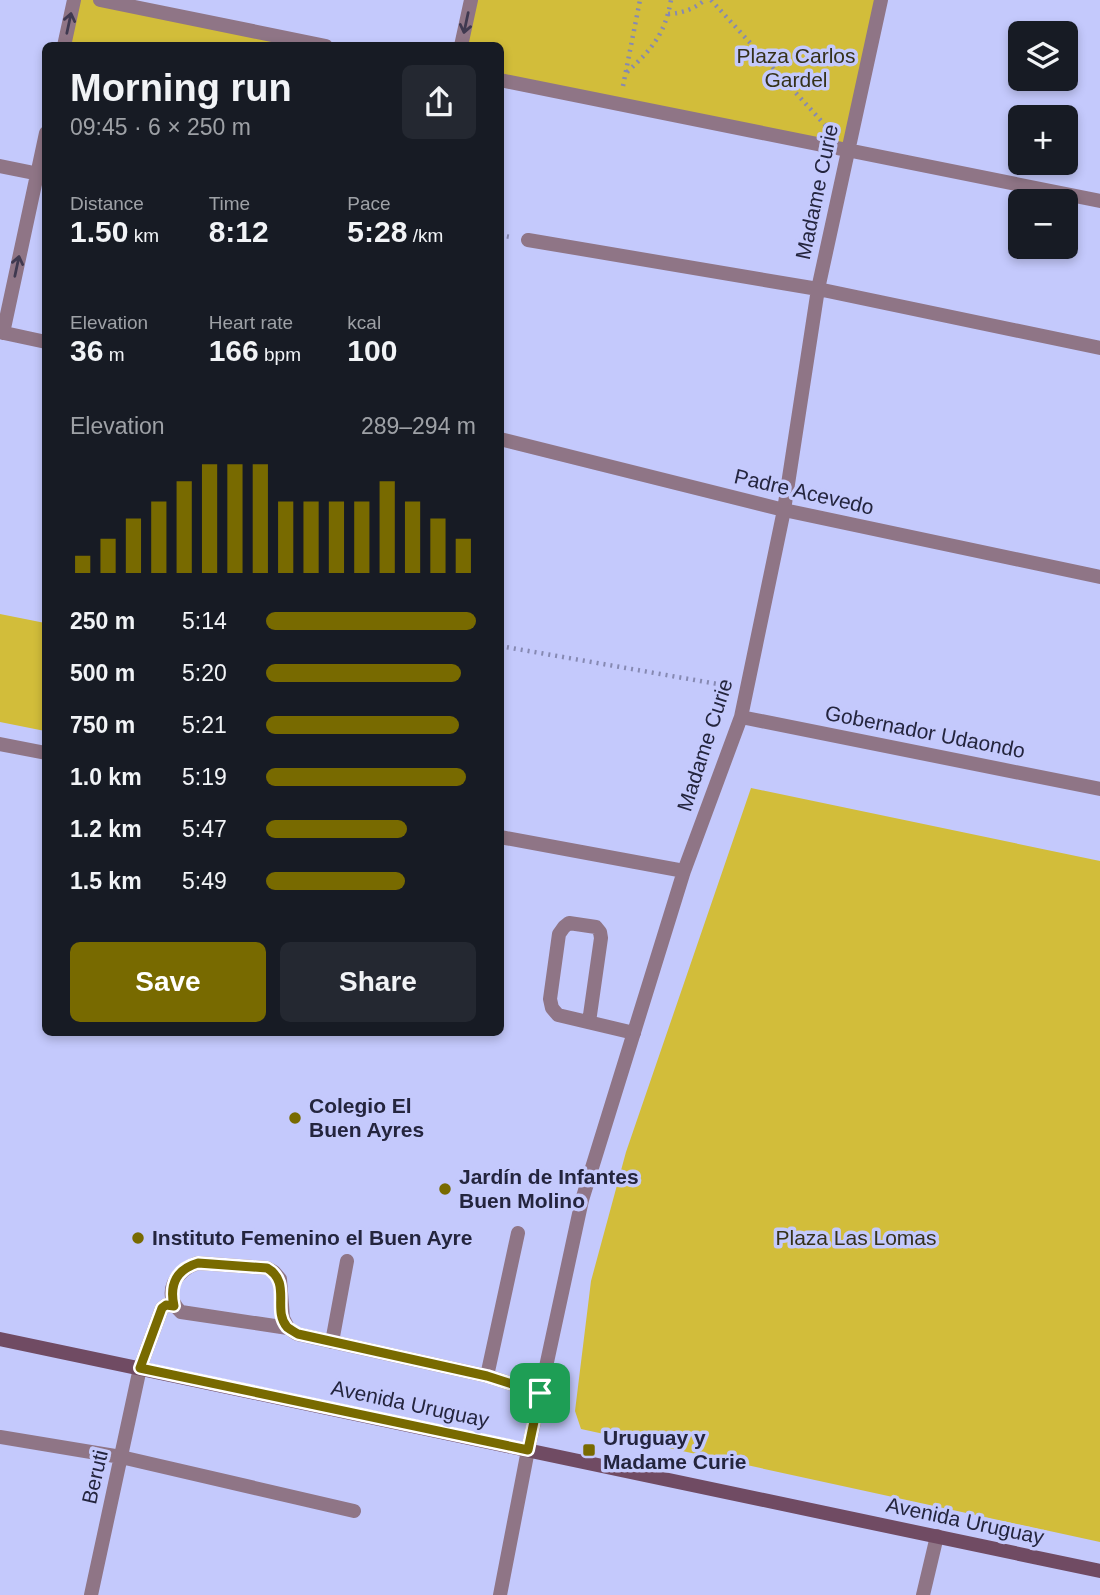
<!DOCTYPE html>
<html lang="en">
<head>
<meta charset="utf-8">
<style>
	:root { --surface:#171b24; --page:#242831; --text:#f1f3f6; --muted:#9ea1a6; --accent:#786a00 }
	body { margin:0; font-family:Helvetica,sans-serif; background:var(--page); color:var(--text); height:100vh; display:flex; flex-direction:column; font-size:26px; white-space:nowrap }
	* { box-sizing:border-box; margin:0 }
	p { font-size:23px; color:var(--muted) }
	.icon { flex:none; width:38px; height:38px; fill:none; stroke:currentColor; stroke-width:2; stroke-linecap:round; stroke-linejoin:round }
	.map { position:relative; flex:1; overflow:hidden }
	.side { position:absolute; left:42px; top:42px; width:462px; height:994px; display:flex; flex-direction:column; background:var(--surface); border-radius:10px; box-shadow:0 4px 10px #0003 }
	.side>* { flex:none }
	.controls { position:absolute; left:1008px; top:21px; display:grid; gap:14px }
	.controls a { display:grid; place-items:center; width:70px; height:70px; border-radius:10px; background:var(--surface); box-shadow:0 4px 10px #0003; font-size:35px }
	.pin { position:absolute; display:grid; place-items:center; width:60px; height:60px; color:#fff; margin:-30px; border-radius:14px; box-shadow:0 4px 10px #0006 }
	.round { display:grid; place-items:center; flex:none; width:74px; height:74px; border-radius:10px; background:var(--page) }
	.head { display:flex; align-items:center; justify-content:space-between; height:119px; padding:0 28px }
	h1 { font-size:38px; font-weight:600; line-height:52px }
	.stats { display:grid; grid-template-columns:repeat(3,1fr); gap:10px; height:119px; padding:7px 28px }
	.stats div { display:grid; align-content:center }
	.stats b { font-size:30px; font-weight:600 }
	.stats small { font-size:19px; font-weight:400 }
	.stats p { font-size:19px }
	.chart { height:196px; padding:14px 28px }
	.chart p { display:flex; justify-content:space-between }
	.chart svg { width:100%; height:126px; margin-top:7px; stroke:var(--accent); stroke-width:6 }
	.button { display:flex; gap:14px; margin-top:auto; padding:14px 28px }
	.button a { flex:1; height:80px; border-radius:10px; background:var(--accent); color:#fff; font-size:28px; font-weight:600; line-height:80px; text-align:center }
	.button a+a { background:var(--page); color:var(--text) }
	ul { padding:0 28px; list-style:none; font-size:23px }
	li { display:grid; grid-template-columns:112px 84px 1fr; align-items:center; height:52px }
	li i { height:18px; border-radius:9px; background:var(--accent) }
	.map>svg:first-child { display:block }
	.green { fill:#d2bd3a }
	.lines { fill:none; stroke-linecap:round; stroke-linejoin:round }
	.path { stroke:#8689b2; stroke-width:4.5; stroke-dasharray:2 5; stroke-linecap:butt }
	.service { stroke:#8f7586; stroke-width:14 }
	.minor { stroke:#8f7586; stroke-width:14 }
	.secondary { stroke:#704b63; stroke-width:14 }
	.oneway { stroke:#3f3950 }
	.route-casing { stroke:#fff; stroke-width:14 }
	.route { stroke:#786a00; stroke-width:9 }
	.poi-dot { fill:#786a00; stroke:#c4c9fc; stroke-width:2.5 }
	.labels { text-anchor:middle; stroke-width:7; stroke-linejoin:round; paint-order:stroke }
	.park-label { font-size:21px; fill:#35311a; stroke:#c4c9fc }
	.street-label { font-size:21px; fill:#24253e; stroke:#c4c9fc }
	.poi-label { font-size:21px; font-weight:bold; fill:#24253e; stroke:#c4c9fc; text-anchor:start }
</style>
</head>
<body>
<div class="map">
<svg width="1100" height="1595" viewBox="0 0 1100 1595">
	<rect width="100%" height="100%" fill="#c4c9fc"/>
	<path class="green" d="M74 0H100L326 46H64Z
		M471 0H881L848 150 501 80 500 46H461Z
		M0 614 45 623V731L0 722Z
		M751 788 1100 861V1542L581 1429 575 1411 591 1281 626 1152Z"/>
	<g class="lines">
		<path class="path" d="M711 0 826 126
			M668 14C683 13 694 9 705 0
			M627 72C652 49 665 34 671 0
			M623 86 640 0
			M500 235 510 237
			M500 646 729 686"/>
		<path class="service" d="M589 1022 601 938 600 932 596 927 569 923 564 927 559 934 550 999 552 1008 558 1015 634 1033
			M288 1328 283 1318 280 1279 274 1272 267 1268 198 1263C176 1270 161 1294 181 1312L288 1328 297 1334 487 1376 540 1393
			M332 1342 347 1261
			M487 1376 518 1233
			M0 1437 121 1457 354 1511
			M91 1595 140 1368 162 1308 166 1305 174 1306"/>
		<path class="minor" d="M100 0 326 46
			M64 46 74 0
			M461 46 471 0
			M500 80 1100 201
			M0 166 44 175
			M528 240 818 289 1100 348
			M0 332 46 342
			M3 333 46 133
			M500 439 784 510 1100 577
			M741 717 1100 789
			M0 744 46 753
			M500 837 684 871
			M500 1595 528 1450 582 1200 684 871 741 717 784 510 818 289 881 0
			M923 1595 937 1536"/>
		<path class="secondary" d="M0 1339 1100 1571"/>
	</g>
	<defs><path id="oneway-shaft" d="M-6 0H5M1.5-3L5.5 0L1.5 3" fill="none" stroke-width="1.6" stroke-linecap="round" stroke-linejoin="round" transform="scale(1.75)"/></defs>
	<g class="oneway">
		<use href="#oneway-shaft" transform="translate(69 23) rotate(-78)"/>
		<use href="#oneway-shaft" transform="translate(466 23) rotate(102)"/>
		<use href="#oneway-shaft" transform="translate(17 266) rotate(-78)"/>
	</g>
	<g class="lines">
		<defs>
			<path id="route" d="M198 1263 267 1268C292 1282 272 1310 287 1327 288 1328 296 1333 298 1334L487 1376 540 1393 528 1450 140 1368 162 1308 166 1305 174 1306C169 1284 177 1269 198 1263Z"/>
		</defs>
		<use href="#route" class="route-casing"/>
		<use href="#route" class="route"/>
	</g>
	<g class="poi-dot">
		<circle cx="295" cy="1118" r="7"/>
		<circle cx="445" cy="1189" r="7"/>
		<circle cx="138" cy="1238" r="7"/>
		<rect x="582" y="1443" width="14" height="14" rx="3.5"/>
	</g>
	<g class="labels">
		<g class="park-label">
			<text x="796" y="63">Plaza Carlos<tspan x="796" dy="24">Gardel</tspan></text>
			<text x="856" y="1245">Plaza Las Lomas</text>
		</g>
		<g class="street-label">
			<text transform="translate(817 192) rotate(-78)" y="7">Madame Curie</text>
			<text transform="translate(804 492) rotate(13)" y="7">Padre Acevedo</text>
			<text transform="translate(925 732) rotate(11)" y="7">Gobernador Udaondo</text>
			<text transform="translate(705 745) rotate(-72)" y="7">Madame Curie</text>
			<text transform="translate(410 1404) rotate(12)" y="7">Avenida Uruguay</text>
			<text transform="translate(95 1477) rotate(-77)" y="7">Beruti</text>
			<text transform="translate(965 1521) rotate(12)" y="7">Avenida Uruguay</text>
		</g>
		<g class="poi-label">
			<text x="309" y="1113">Colegio El<tspan x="309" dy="24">Buen Ayres</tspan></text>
			<text x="459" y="1184">Jardín de Infantes<tspan x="459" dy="24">Buen Molino</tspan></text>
			<text x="152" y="1245">Instituto Femenino el Buen Ayre</text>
			<text x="603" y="1445">Uruguay y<tspan x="603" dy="24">Madame Curie</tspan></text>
		</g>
	</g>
</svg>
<div class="controls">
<a><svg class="icon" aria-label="layers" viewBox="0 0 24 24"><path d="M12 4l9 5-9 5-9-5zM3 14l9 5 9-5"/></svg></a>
<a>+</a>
<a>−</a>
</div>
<div class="pin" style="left:540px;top:1393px;background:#1e9e55"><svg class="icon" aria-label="arrive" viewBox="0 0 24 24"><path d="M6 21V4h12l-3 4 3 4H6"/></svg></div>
<section class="side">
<div class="head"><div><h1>Morning run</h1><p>09:45 · 6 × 250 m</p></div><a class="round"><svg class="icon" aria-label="share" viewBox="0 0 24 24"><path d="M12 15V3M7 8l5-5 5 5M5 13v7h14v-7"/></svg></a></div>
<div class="stats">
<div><p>Distance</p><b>1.50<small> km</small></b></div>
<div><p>Time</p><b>8:12</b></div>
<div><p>Pace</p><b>5:28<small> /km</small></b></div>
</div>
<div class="stats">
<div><p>Elevation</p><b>36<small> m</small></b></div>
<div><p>Heart rate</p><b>166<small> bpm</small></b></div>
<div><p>kcal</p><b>100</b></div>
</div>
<div class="chart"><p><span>Elevation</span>289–294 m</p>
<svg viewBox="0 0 160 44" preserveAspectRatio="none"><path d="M5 44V38M15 44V32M25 44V25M35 44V19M45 44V12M55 44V6M65 44V6M75 44V6M85 44V19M95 44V19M105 44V19M115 44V19M125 44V12M135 44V19M145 44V25M155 44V32"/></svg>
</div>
<ul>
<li><b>250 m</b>5:14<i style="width:100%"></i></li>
<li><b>500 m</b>5:20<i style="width:93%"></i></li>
<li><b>750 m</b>5:21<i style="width:92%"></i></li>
<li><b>1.0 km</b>5:19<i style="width:95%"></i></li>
<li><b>1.2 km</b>5:47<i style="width:67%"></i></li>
<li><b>1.5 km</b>5:49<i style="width:66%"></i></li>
</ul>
<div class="button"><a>Save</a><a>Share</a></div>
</section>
</div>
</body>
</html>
